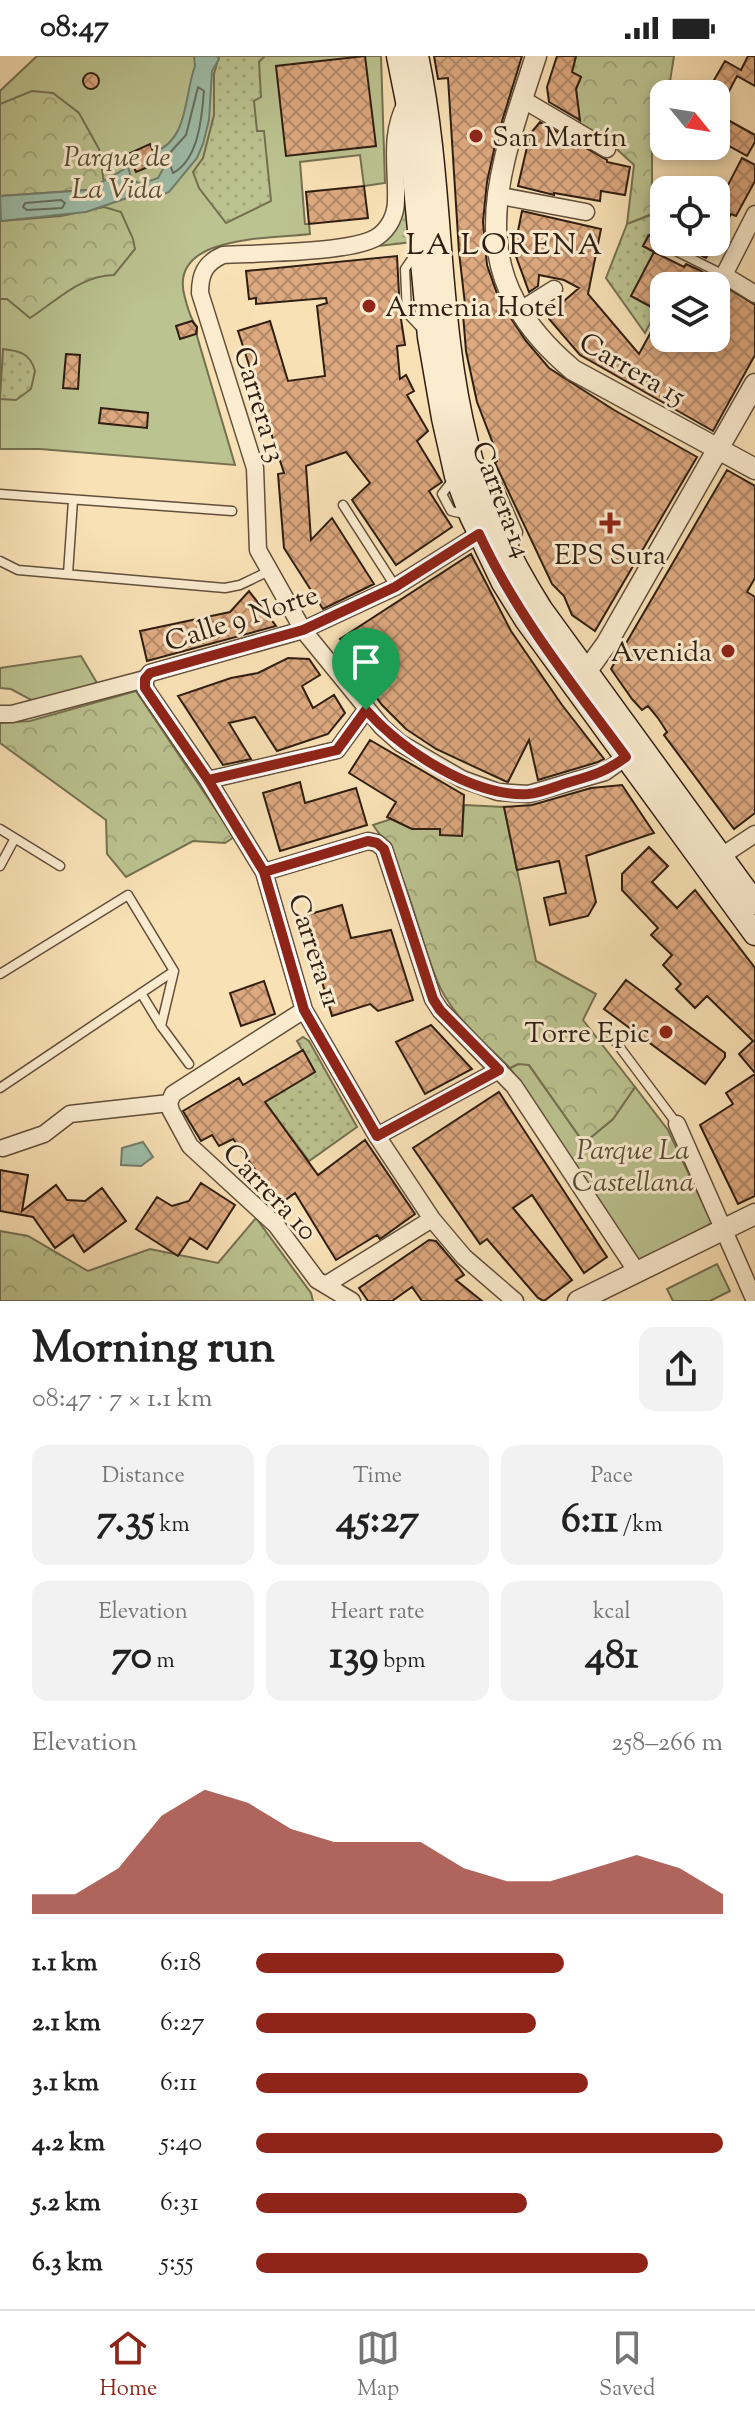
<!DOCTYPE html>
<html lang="en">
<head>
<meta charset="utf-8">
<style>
	:root { --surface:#fff; --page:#f2f2f2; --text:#222; --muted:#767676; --line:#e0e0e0; --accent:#8f2418 }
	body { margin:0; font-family:"Sorts Mill Goudy",serif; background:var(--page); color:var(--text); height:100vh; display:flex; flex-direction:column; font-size:30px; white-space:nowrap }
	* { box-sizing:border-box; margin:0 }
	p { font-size:26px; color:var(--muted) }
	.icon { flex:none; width:44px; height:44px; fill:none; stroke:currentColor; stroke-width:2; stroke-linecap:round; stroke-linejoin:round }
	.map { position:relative; height:1245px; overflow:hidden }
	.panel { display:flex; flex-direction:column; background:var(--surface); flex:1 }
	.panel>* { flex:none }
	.needle { width:52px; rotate:120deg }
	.fabs { position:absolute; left:650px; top:24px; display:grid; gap:16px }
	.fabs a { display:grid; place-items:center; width:80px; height:80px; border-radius:16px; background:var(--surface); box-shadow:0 4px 12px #0003; font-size:40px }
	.pin { position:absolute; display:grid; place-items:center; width:68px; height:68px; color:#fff; margin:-82px -34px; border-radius:50% 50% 50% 0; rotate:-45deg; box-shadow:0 0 8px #0007 }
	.pin .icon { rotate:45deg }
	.round { display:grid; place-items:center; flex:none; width:84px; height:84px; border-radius:16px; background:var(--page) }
	.overview { display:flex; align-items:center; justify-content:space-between; height:136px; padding:0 32px }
	h1 { font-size:44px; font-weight:700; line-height:60px }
	.metrics { display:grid; grid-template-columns:repeat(3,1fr); gap:12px; height:136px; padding:8px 32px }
	.metrics div { display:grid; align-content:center; border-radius:16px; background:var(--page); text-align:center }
	.metrics b { font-size:40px; font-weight:700 }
	.metrics small { font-size:22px; font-weight:400 }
	.metrics p { font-size:22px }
	.chart { height:224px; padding:16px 32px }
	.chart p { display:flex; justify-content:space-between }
	.chart svg { width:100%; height:144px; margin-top:8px; fill:var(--accent); opacity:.7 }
	ul { padding:0 32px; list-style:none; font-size:26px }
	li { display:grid; grid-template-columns:128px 96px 1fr; align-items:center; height:60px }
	li i { height:20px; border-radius:10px; background:var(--accent) }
	.status { display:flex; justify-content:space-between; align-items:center; height:56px; padding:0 40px; background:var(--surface); direction:ltr }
	.status svg { height:22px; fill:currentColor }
	.tab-bar { display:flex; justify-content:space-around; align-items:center; height:112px; border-top:2px solid var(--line); background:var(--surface); font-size:22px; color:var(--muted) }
	.tab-bar a { display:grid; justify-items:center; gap:4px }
	.tab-bar .active { color:var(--accent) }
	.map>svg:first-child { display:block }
	.green { fill:#bbc390; stroke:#757051; stroke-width:2 }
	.forest { fill:url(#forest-crowns); stroke:#757051; stroke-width:2 }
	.garden { fill:url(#garden-dots); stroke:#757051; stroke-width:2 }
	.water { fill:#9ebeaa; stroke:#727e6d; stroke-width:2 }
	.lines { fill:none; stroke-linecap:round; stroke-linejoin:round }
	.shore { stroke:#666e5e; stroke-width:2 }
	.building { fill:url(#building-cross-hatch); stroke:#2f1e12; stroke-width:2 }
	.service-casing { stroke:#624f3b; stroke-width:11 }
	.minor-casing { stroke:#624f3b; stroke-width:19 }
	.tertiary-casing { stroke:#624f3b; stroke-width:23 }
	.secondary-casing { stroke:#2f1e12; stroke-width:25 }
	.service { stroke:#fbecd0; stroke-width:8 }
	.minor { stroke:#fbecd0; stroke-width:16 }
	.tertiary { stroke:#fbecd0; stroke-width:20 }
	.secondary { stroke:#fbecd0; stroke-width:22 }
	.route-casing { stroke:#fff; stroke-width:16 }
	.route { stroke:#8f2418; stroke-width:10 }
	.poi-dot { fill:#8f2418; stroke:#fbecd0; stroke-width:3 }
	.labels { text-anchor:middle; stroke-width:6; stroke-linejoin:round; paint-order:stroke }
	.poi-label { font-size:28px; fill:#2f1e12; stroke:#fbecd0; text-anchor:start }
	.park-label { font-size:28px; font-style:italic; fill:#595038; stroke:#fbecd0 }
	.street-label { font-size:28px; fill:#2f1e12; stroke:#fbecd0 }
	.neighbourhood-label { font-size:30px; letter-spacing:2px; fill:#2f1e12; stroke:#fbecd0 }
</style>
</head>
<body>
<div class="status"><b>08:47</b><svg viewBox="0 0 49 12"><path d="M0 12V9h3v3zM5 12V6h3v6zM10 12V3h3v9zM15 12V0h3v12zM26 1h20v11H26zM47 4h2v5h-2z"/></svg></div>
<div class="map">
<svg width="755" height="1245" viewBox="0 0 755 1245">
	<defs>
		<pattern id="forest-crowns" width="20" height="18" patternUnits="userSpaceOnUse" patternTransform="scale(2)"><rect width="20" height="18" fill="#bbc390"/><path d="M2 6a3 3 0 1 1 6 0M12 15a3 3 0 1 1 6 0" fill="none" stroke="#a1a77b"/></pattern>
		<pattern id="garden-dots" width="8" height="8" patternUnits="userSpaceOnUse" patternTransform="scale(2)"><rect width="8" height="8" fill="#bbc390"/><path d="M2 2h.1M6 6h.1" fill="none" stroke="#a1a77b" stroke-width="1.8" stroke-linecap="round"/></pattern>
		<pattern id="building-cross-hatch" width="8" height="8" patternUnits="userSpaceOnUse" patternTransform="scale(2)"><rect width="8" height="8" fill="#dda980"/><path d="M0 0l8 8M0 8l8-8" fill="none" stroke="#b48967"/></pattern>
	</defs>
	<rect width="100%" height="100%" fill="#f9e1b6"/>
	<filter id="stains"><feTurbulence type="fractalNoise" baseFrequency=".0025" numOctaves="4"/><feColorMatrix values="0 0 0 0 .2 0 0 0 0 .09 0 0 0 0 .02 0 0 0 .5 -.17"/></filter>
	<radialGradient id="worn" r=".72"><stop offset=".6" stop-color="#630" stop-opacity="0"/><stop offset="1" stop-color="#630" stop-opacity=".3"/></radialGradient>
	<path class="green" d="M37 0H381L385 127 364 130 360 99 300 106 305 168H309L310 178C271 183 166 178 185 242 188 252 190 263 197 271V280L235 409 40 393H0V35Z
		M81 600 97 627 33 645 11 633 0 632V612Z
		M518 1008H528L584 1087 613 1063 635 1031 668 1074 712 1167 643 1205 636 1203 510 1012Z
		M717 1208 730 1235 710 1245H673L667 1233Z"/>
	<path class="forest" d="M576 0H674L668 38H664L663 61 652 85V158L627 168 634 109 609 86 580 69 576 33 581 21 572 16Z
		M32 35 53 37 79 57 99 93 104 127 88 134 0 140V48Z
		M104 151 121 156 133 183 135 193 114 219C79 220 58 244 30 262L7 243H0V158L2 165 61 160Z
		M136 635 234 781 225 787 193 785 126 821 107 798 106 764 0 687V667L30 665Z
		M464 749 504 751 536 905 596 938 583 964 635 1031 613 1063 584 1087 529 1009 518 1008 510 1012C483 985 450 959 436 922 415 870 408 814 373 769L391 763 412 773H440V779H462Z
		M256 1162 311 1237 313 1245H0V1175L28 1180 88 1215 150 1193 218 1207Z"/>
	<path class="garden" d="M219 0H265L259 6 261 41 254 45 257 75H264L271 145 226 167 199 132 193 116 203 102 214 59V18Z
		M409 148 412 186 378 190 402 149Z
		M664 154V186H672L668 189 648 179 643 190 654 196 631 240 657 254 645 277 606 222 627 168Z
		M3 293C20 295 30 297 35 315L31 333 16 344 0 343Z
		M303 981 309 985 357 1071 309 1105 261 1041 270 1043 315 1016 297 985Z"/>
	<path class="water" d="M194 0H217L219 3 212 15 209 64 203 88 197 102 169 136 159 140 139 139 124 143 86 156 1 165 0 140 88 134 128 111 132 124 141 128 158 122 163 113 154 96C189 84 184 39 195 10Z
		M143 1086 153 1101 141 1110 121 1109 122 1092Z"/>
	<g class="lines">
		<path class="shore" d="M198 31 204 35C202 60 199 103 173 117L167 100 186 79Z
			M61 144 65 147 62 152 27 154 23 151 25 147Z"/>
	</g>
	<path class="building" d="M365 0 376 90 286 100 276 10Z
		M434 0H522L496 85 487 126 483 166 487 209 500 246 526 285 549 312 614 354 697 401 595 575 572 559 564 540 552 528 495 407 497 405 494 399 497 398 477 346 466 295 463 258 466 257 459 196 448 22 438 23Z
		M557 0H576L572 16 581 21 576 33 580 64 549 46 547 31Z
		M748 0H755V30L737 20 717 58 755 79V86L747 100 716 83V38H706L725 5 741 14Z
		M83 25a8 8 0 1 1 16 0a8 8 0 1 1-16 0Z
		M540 66 607 104V106L630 111 625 139 601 135 600 145 554 137V139L518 130 530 78Z
		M150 88 158 107 136 116 128 98Z
		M742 102 755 109V125L736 160 731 158 716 184V152Z
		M364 130 368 162 309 168 306 136Z
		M522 155 601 173 588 238 639 298 664 252V282H716V230H664V242L657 254 631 240 654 196 684 211 686 208 699 214 755 249V299L713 375 580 299 549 263V258L579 232 564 224 539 219 538 230 529 236 514 195Z
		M649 179 665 187 662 200 643 190Z
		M697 186H715L706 202 692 195Z
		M397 200 400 257 405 289 397 290 400 323 406 319 414 335 407 339 428 375 417 385 442 426 429 435 452 471 396 509 352 444 370 427 346 396 306 410 311 484 332 462 374 528 323 553 284 492 278 418 284 417 238 275 270 265 288 325 325 320 317 250 327 247 326 242 256 248V242L249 243 246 215Z
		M192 265 197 271 196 278 180 283 176 270Z
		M66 298 80 299 78 333 63 332Z
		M101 352 148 357 147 372 99 367Z
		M727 414 755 430V522L747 536 755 541V757L734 773 664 679 667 676 658 662 648 650 642 654 632 643 611 613Z
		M471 498 511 575 562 649 604 703 598 706 538 724 529 684 508 726 505 725 436 693 406 673 382 649 366 627 370 624 340 583Z
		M249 535 276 570 147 605 140 575 230 556Z
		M288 602 309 603 320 619 302 630 313 652 334 639 345 657 328 678 277 695 255 661 229 667 251 703 223 709 178 640 231 622 258 617Z
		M370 684 464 739 462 780 440 779V773H412L387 761 396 746 349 717Z
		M300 726 305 747 356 732 367 769 280 795 263 737Z
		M622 729 654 777 586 800 596 846 588 860 550 869 544 842 566 837 559 805 517 814 504 751 532 749 591 732Z
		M649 791 668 810 652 826 677 852 695 834 755 912V1017L739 998 753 985 707 940 695 952 676 933 681 928 663 909 672 899 651 879 658 872 622 834V818Z
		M342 849 351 882 391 874 413 944 378 955 370 948 332 960 303 860Z
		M626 924 725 997V1001L705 1028 604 953Z
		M264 925 275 958 241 970 230 937Z
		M431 969 472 1013 425 1038 396 986Z
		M303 994 315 1016 265 1046 318 1119 365 1084 415 1158 380 1183 377 1179 336 1204 295 1137 280 1148 233 1083 219 1090 212 1079 201 1085 183 1055 239 1022 243 1029Z
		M755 1018V1140L738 1148 700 1069 733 1048 726 1037Z
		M499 1036 607 1201 584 1217 532 1139 513 1152 572 1224 544 1245 538 1242 487 1183 480 1188 413 1092Z
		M0 1114 28 1119 22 1155 56 1129 67 1144 85 1145 102 1132 126 1165 84 1196 73 1179 55 1192 33 1161 0 1155Z
		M201 1127 235 1149 207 1193 190 1182 178 1200 136 1173 157 1141 172 1150 189 1145Z
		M429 1184 436 1185 459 1212 464 1219 456 1224 482 1245H422L412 1231 392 1245H368L359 1232Z"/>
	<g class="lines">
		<defs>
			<path id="service" d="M670 192 724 219
				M416 197 405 213 407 257 423 274
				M482 418 497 428 518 476 513 492
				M453 424 442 438 451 455 468 459
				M0 438 232 455
				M343 449 395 530
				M0 505 18 514 225 532 240 529 269 515
				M68 518 73 444
				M0 773 60 810
				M0 810 14 784
				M0 918 128 839 174 915 161 970
				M141 937 161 970 189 1008
				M612 981 677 1068
				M0 1032 174 915"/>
			<path id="minor" d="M522 43 607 93
				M406 47C389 80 397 108 396 144 396 159 389 173 377 181 352 197 257 197 223 199 205 207 200 218 200 237L255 412 258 494 303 574 382 671 400 687 462 723 498 736 529 738 605 716 626 701
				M496 139 586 156
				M755 158 724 219 755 238
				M519 255 554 233
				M145 623V632L208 724 264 816 304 954 377 1080 432 1163 464 1201 515 1245
				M0 658H12L145 623 150 617 303 574 395 531 479 478
				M208 724 337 694 366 654
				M720 801 755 778
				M264 816 368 785 377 787 384 793 433 943 440 954 514 1030 637 1216
				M169 1047 171 1055 190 1090 276 1169 317 1224 352 1245
				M169 1047 173 1038 304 954
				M677 1068 755 1245
				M377 1080 499 1014
				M3 1092 44 1078 70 1058 169 1047
				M327 1228 432 1163"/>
			<path id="tertiary" d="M536 0C496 124 457 217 573 314L755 413
				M576 625 586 616 607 587 755 328
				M578 1245 755 1158"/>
			<path id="secondary" d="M398 0 407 45 429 281 443 362 456 420 471 460 503 527 526 564 755 878
				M417 0C444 127 435 260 467 387 481 447 509 502 541 553L755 847"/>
		</defs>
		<use href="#service" class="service-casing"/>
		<use href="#minor" class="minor-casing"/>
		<use href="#tertiary" class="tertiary-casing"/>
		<use href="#secondary" class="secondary-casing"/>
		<use href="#service" class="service"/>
		<use href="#minor" class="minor"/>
		<use href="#tertiary" class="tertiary"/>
		<use href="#secondary" class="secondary"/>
	</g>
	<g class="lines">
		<defs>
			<path id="route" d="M366 654 337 694 208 724 264 816 304 954 377 1080 499 1014 440 954 433 943 384 793 377 787 368 785 264 816 208 724 145 632V623L150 617 303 574 395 531 479 478C517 560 573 629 626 701 605 716 594 719 570 726 556 730 541 737 528 738 472 741 402 694 366 654"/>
		</defs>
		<use href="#route" class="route-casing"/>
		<use href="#route" class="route"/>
	</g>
	<g class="poi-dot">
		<circle cx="476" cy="80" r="8"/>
		<circle cx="369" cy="250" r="8"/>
		<path d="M606 455h8v8h8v8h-8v8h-8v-8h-8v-8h8z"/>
		<circle cx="728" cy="595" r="8"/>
		<circle cx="666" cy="976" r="8"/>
	</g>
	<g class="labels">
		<g class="poi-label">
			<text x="492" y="90">San Martín</text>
			<text x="385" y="260">Armenia Hotel</text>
			<text x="610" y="508" text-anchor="middle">EPS Sura</text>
			<text x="712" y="605" text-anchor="end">Avenida</text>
			<text x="650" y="986" text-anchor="end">Torre Epic</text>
		</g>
		<g class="park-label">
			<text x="117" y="110">Parque de<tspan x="117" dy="32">La Vida</tspan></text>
			<text x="633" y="1103">Parque La<tspan x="633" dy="32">Castellana</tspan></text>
		</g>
		<g class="street-label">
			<text transform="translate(633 312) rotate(30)" y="10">Carrera 15</text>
			<text transform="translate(261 348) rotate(73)" y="10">Carrera 13</text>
			<text transform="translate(503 443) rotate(69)" y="10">Carrera 14</text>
			<text transform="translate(241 561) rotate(-18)" y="10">Calle 9 Norte</text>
			<text transform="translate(316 894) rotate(72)" y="10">Carrera 11</text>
			<text transform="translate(271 1135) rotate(46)" y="10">Carrera 10</text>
		</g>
		<g class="neighbourhood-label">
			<text x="505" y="198">LA LORENA</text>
		</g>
	</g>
	<rect width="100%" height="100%" filter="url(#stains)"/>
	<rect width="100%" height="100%" fill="url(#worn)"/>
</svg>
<div class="fabs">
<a><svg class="needle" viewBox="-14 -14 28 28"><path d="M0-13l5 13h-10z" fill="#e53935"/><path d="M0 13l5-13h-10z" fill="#767676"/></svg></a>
<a><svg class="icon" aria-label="locate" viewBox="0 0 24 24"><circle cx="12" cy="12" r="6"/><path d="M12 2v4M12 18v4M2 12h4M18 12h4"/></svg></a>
<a><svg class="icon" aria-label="layers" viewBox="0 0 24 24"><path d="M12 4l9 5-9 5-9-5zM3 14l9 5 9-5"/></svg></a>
</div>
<div class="pin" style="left:366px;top:654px;background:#1e9e55"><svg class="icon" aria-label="arrive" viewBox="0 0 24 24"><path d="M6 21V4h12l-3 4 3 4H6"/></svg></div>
</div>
<section class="panel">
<div class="overview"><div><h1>Morning run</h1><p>08:47 · 7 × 1.1 km</p></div><a class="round"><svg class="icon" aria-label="share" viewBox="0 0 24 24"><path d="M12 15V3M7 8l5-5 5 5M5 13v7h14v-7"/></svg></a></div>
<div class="metrics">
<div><p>Distance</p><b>7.35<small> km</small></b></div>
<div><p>Time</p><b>45:27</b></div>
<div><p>Pace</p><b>6:11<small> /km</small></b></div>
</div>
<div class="metrics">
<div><p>Elevation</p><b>70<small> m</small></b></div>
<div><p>Heart rate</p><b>139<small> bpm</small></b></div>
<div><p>kcal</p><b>481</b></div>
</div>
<div class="chart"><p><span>Elevation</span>258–266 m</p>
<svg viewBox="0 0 160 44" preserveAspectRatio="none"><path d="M0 44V38L10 38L20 30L30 14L40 6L50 10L60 18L70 22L80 22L90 22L100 30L110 34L120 34L130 30L140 26L150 30L160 38V44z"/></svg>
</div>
<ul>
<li><b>1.1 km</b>6:18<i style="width:66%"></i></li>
<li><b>2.1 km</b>6:27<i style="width:60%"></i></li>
<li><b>3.1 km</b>6:11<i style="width:71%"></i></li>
<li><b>4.2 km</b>5:40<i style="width:100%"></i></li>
<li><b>5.2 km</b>6:31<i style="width:58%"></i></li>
<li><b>6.3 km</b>5:55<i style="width:84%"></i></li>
</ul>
</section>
<nav class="tab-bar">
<a class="active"><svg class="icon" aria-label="home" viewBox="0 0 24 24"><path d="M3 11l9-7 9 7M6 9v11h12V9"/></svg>Home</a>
<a><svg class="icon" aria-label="map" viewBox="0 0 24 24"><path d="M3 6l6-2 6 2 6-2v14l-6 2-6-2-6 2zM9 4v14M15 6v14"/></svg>Map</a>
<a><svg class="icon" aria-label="saved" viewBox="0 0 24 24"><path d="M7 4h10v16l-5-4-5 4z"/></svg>Saved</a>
</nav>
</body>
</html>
